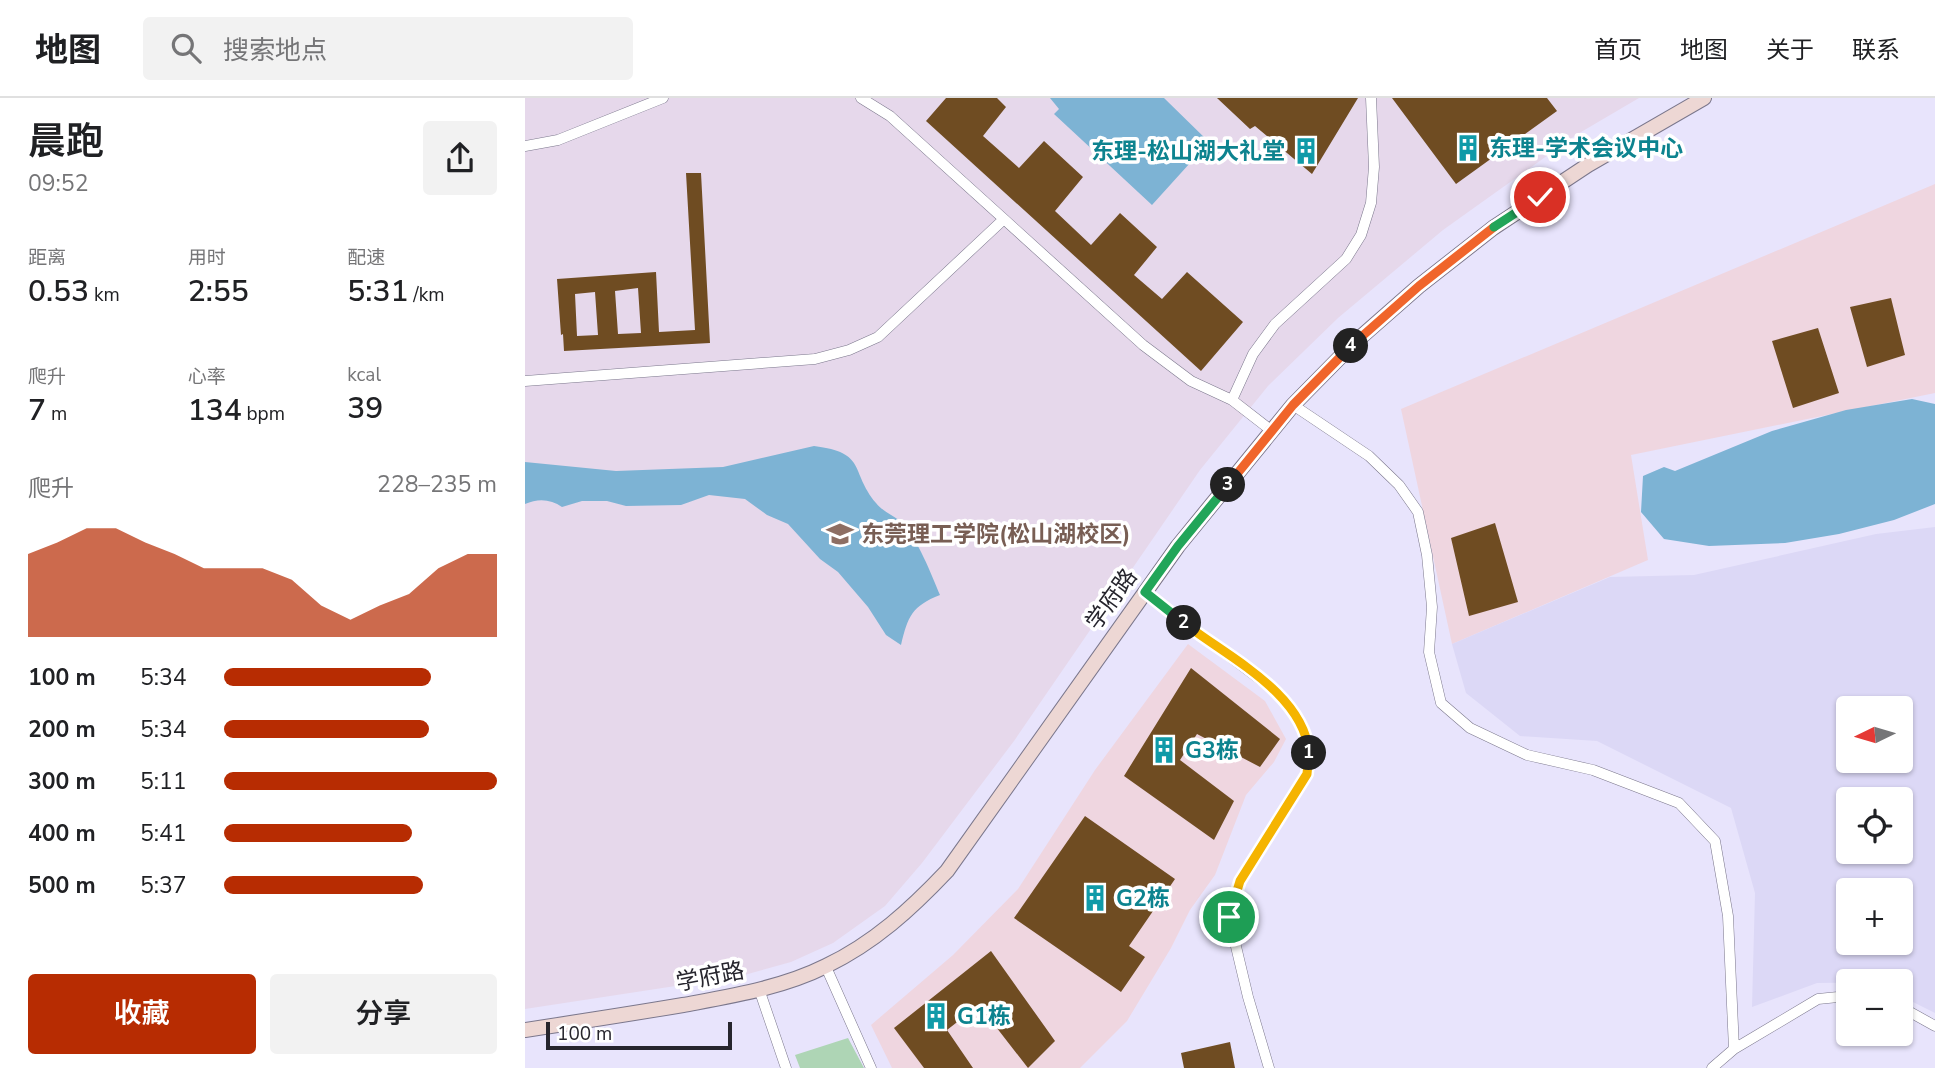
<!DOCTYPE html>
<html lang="zh">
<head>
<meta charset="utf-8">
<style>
	:root { --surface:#fff; --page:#f2f2f2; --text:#202124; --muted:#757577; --line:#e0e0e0; --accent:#b72c02 }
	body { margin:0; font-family:"Nunito Sans","Noto Sans SC",sans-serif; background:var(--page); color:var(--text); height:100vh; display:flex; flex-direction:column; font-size:26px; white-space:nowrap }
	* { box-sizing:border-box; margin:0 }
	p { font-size:23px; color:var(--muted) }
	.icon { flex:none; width:38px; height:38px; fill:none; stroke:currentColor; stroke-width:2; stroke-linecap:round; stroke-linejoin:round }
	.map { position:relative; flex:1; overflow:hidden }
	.sheet { display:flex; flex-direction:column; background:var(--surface); width:525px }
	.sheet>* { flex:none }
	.needle { width:46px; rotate:265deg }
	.tools { position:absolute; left:1311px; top:598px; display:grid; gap:14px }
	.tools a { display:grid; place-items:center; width:77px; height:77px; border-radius:7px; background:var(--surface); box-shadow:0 2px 5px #0004; font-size:35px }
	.scale { position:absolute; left:21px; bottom:18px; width:186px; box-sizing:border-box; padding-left:7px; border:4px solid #26252d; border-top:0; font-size:19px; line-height:24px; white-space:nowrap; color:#26252d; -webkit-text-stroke:5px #fff; paint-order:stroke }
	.pin { position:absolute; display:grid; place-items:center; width:60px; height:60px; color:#fff; margin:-30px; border:4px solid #fff; border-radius:50%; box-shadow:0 2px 7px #0007 }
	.km { position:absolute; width:35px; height:35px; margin:-18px; border-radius:50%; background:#222; color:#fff; font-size:19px; line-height:35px; text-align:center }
	.round { display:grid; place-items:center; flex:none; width:74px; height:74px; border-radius:7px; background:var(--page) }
	.summary { display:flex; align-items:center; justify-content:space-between; height:119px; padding:0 28px }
	h1 { font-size:38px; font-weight:600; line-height:52px }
	.stats { display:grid; grid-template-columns:repeat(3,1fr); gap:10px; height:119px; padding:7px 28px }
	.stats div { display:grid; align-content:center }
	.stats b { font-size:30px; font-weight:600 }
	.stats small { font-size:19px; font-weight:400 }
	.stats p { font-size:19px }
	.chart { height:196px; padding:14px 28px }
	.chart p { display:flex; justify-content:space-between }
	.chart svg { width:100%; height:126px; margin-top:7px; fill:var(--accent); opacity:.7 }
	.cta { display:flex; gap:14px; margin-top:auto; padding:14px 28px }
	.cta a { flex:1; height:80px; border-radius:7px; background:var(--accent); color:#fff; font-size:28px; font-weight:600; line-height:80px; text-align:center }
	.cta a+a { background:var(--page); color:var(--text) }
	ul { padding:0 28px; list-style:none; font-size:23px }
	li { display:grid; grid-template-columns:112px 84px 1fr; align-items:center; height:52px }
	li i { height:18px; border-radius:9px; background:var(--accent) }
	header { display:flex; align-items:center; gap:42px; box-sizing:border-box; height:98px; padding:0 35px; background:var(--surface); border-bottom:2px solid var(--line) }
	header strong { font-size:33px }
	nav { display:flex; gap:38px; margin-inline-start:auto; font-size:24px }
	.search { width:490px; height:63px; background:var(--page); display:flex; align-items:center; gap:18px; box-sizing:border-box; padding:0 24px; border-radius:7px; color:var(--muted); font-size:26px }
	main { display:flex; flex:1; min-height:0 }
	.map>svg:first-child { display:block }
	.commercial { fill:#efd6e0 }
	.built { fill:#dcd8f6; fill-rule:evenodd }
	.education { fill:#e6d8eb }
	.green { fill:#aed5b5 }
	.water { fill:#7db3d4 }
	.building { fill:#6f4c22; fill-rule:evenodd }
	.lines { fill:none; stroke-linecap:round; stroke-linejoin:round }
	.street-casing { stroke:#7b778c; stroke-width:11 }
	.secondary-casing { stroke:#7b778c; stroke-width:16 }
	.street { stroke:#fff; stroke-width:10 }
	.secondary { stroke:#edd7d4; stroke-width:14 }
	.split-1-casing { stroke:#fff; stroke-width:14 }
	.split-2-casing { stroke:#fff; stroke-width:14 }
	.split-3-casing { stroke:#fff; stroke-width:14 }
	.split-4-casing { stroke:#fff; stroke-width:14 }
	.split-5-casing { stroke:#fff; stroke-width:14 }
	.split-6-casing { stroke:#fff; stroke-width:14 }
	.split-1 { stroke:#f5b400; stroke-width:9 }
	.split-2 { stroke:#f5b400; stroke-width:9 }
	.split-3 { stroke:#22a559; stroke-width:9 }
	.split-4 { stroke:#f0652b; stroke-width:9 }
	.split-5 { stroke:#f0652b; stroke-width:9 }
	.split-6 { stroke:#22a559; stroke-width:9 }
	.labels { text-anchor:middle; stroke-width:7; stroke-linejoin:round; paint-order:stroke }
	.culture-label { font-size:23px; font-weight:bold; fill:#0d838f; stroke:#fff; text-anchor:start }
	.education-label { font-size:23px; font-weight:bold; fill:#785e54; stroke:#fff; text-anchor:start }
	.street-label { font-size:23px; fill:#26252d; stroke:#fff }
</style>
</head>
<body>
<header>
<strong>地图</strong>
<div class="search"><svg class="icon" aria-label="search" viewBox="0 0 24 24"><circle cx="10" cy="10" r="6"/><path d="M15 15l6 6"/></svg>搜索地点</div>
<nav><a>首页</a><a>地图</a><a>关于</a><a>联系</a></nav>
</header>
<main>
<section class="sheet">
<div class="summary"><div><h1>晨跑</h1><p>09:52</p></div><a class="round"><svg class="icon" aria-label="share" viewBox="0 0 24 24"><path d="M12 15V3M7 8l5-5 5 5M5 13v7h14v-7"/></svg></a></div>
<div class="stats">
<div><p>距离</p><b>0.53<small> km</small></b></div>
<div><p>用时</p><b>2:55</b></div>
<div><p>配速</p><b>5:31<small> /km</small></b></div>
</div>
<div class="stats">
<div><p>爬升</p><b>7<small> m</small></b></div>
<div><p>心率</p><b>134<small> bpm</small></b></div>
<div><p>kcal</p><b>39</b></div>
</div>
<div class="chart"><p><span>爬升</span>228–235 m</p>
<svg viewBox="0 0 160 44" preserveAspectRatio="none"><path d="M0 44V15L10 11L20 6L30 6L40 11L50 15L60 20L70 20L80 20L90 24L100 33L110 38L120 33L130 29L140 20L150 15L160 15V44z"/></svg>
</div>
<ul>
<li><b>100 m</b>5:34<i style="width:76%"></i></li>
<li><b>200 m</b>5:34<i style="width:75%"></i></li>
<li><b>300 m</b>5:11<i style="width:100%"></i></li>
<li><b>400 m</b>5:41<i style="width:69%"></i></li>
<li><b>500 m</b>5:37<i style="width:73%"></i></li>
</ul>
<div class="cta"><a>收藏</a><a>分享</a></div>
</section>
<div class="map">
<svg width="1410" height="970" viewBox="0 0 1410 970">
	<rect width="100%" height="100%" fill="#e8e4fc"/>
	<path class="commercial" d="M1410 86V295L1106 357 1123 462 927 546 876 311Z
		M663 546 740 603 761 641 749 664 721 697 690 777 665 812 646 850 602 923 555 970H367L346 927 428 857 493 791 570 672Z"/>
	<path class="built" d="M1410 429V915L1376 898V884L1292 885 1227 909 1230 795 1206 710 1072 643 995 638 941 595 927 546 1085 479 1169 477 1351 436ZM1323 611H1376V663H1323ZM1323 702H1376V754H1323ZM1323 793H1376V845H1323Z"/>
	<path class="education" d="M0 0H1114L1051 37 918 132 813 220 743 288 675 372 489 643 397 765 360 808 308 845 266 864 216 878 0 911Z"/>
	<path class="green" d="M323 940 339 970H275L270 957Z"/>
	<path class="water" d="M525 0H639L684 44 627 107 529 16 534 11Z
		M1387 301 1410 306V406L1369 422 1314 436 1260 445 1184 448 1139 441 1116 414 1118 378 1139 369 1150 373 1247 333 1321 312Z
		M289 348C343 355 324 372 351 405 358 414 370 418 377 425 392 439 407 478 415 497 387 508 383 518 376 547L361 537 343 509 313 474 295 461 263 426 242 417 220 401 184 397 156 407 101 408 82 403H57L37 409C26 401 13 400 0 406V364L91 373 198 369Z"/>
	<path class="building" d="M421 0H472L481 9 458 38 494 70 519 43 558 79 530 113 566 147 595 115 632 149 609 177 637 201 662 174 718 224 676 273 401 23Z
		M692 0H833L787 76 730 28 725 31Z
		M867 0H1022L1032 13 931 86Z
		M161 75H176L185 245 39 253 38 236 36 237 32 181 131 174 134 234 170 232ZM113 190 116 235 93 236 90 193ZM70 194 73 237 52 238 50 196Z
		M1366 200 1380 257 1342 269 1325 209Z
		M1293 230 1314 295 1268 310 1247 243Z
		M970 425 993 504 944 518 926 440Z
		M666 570 755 641 735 669 672 636 655 662 709 703 689 742 599 678Z
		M560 718 650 781 604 848 620 859 596 894 489 820Z
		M466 853 530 943 503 970 454 907 422 932 448 970H399L369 930Z
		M705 944 710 970H659L656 955Z"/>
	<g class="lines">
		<defs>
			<path id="street" d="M336 0 365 18 618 247 666 283 707 302 747 333
				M0 48 33 42 138 0
				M0 283 290 261 324 252 353 239 479 121
				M707 302 728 256 750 226 821 161 836 137 846 105 849 69 846 0
				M768 307 844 358 874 387 893 414 902 457 907 509 904 554 916 605 945 630 1002 657 1068 672 1154 705 1190 743 1203 818 1209 951
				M619 494 747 590 770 616 783 642 782 676 715 783 704 819 723 899 744 970
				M301 869 346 970
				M234 891 261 970
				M1376 909 1410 928
				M1187 970 1209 951 1293 901 1323 898"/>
			<path id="secondary" d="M0 932C53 924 105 916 158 907 206 898 257 890 301 868 349 845 386 811 422 773L653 448 768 307 829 245 894 188 968 130 1063 67 1179 0"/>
		</defs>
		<use href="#street" class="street-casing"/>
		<use href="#secondary" class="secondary-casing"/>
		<use href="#street" class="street"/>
		<use href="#secondary" class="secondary"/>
	</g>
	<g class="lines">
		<defs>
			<path id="split-1" d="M704 819 715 783 782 676 784 655"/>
			<path id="split-2" d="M659 525C701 558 779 595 784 655"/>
			<path id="split-3" d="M659 525 620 494 653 448 703 387"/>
			<path id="split-4" d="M703 387 768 307 826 248"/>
			<path id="split-5" d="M826 248 894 188 969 129"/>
			<path id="split-6" d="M969 129 1015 99"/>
		</defs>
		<use href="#split-1" class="split-1-casing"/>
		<use href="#split-2" class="split-2-casing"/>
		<use href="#split-3" class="split-3-casing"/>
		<use href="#split-4" class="split-4-casing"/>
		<use href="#split-5" class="split-5-casing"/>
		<use href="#split-6" class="split-6-casing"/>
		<use href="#split-1" class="split-1"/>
		<use href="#split-2" class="split-2"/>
		<use href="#split-3" class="split-3"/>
		<use href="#split-4" class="split-4"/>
		<use href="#split-5" class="split-5"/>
		<use href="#split-6" class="split-6"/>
	</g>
	<defs>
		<symbol id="building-bare" viewBox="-9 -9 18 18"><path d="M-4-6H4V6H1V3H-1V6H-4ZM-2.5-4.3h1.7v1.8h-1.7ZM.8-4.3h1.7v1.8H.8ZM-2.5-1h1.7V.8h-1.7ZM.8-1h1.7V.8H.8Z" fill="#0f9aa8" stroke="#fff" stroke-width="2.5" paint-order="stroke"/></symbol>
		<symbol id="university-bare" viewBox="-9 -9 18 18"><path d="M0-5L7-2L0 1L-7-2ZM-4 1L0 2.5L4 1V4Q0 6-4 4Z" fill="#8d6e63" stroke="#fff" stroke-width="2.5" paint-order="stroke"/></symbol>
	</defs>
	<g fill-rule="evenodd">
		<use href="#building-bare" x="924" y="31" width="38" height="38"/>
		<use href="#building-bare" x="762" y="34" width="38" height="38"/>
		<use href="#university-bare" x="296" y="417" width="38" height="38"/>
		<use href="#building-bare" x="620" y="633" width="38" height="38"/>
		<use href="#building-bare" x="551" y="781" width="38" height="38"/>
		<use href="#building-bare" x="392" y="899" width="38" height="38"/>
	</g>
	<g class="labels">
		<g class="culture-label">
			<text x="964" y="58">东理-学术会议中心</text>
			<text x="760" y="61" text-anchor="end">东理-松山湖大礼堂</text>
			<text x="660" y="660">G3栋</text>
			<text x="591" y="808">G2栋</text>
			<text x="432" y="926">G1栋</text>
		</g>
		<g class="education-label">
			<text x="336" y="444">东莞理工学院(松山湖校区)</text>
		</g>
		<g class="street-label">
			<text transform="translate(586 501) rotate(-54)" y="8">学府路</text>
			<text transform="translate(185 878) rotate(-11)" y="8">学府路</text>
		</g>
	</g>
</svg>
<div class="tools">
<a><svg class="needle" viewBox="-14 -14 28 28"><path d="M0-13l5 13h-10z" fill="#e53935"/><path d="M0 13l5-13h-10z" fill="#757577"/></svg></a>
<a><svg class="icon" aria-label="locate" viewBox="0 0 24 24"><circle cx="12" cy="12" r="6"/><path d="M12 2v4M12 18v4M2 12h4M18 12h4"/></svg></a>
<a>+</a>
<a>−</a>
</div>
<div class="scale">100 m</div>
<div class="pin" style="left:704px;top:819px;background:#1e9e55"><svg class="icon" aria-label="arrive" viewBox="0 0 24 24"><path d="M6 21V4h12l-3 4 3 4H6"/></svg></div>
<div class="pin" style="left:1015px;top:99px;background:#d93025"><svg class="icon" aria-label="check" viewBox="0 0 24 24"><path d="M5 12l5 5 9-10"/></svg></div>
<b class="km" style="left:784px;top:655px">1</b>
<b class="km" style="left:659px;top:525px">2</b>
<b class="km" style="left:703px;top:387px">3</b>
<b class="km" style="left:826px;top:248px">4</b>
</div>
</main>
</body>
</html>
